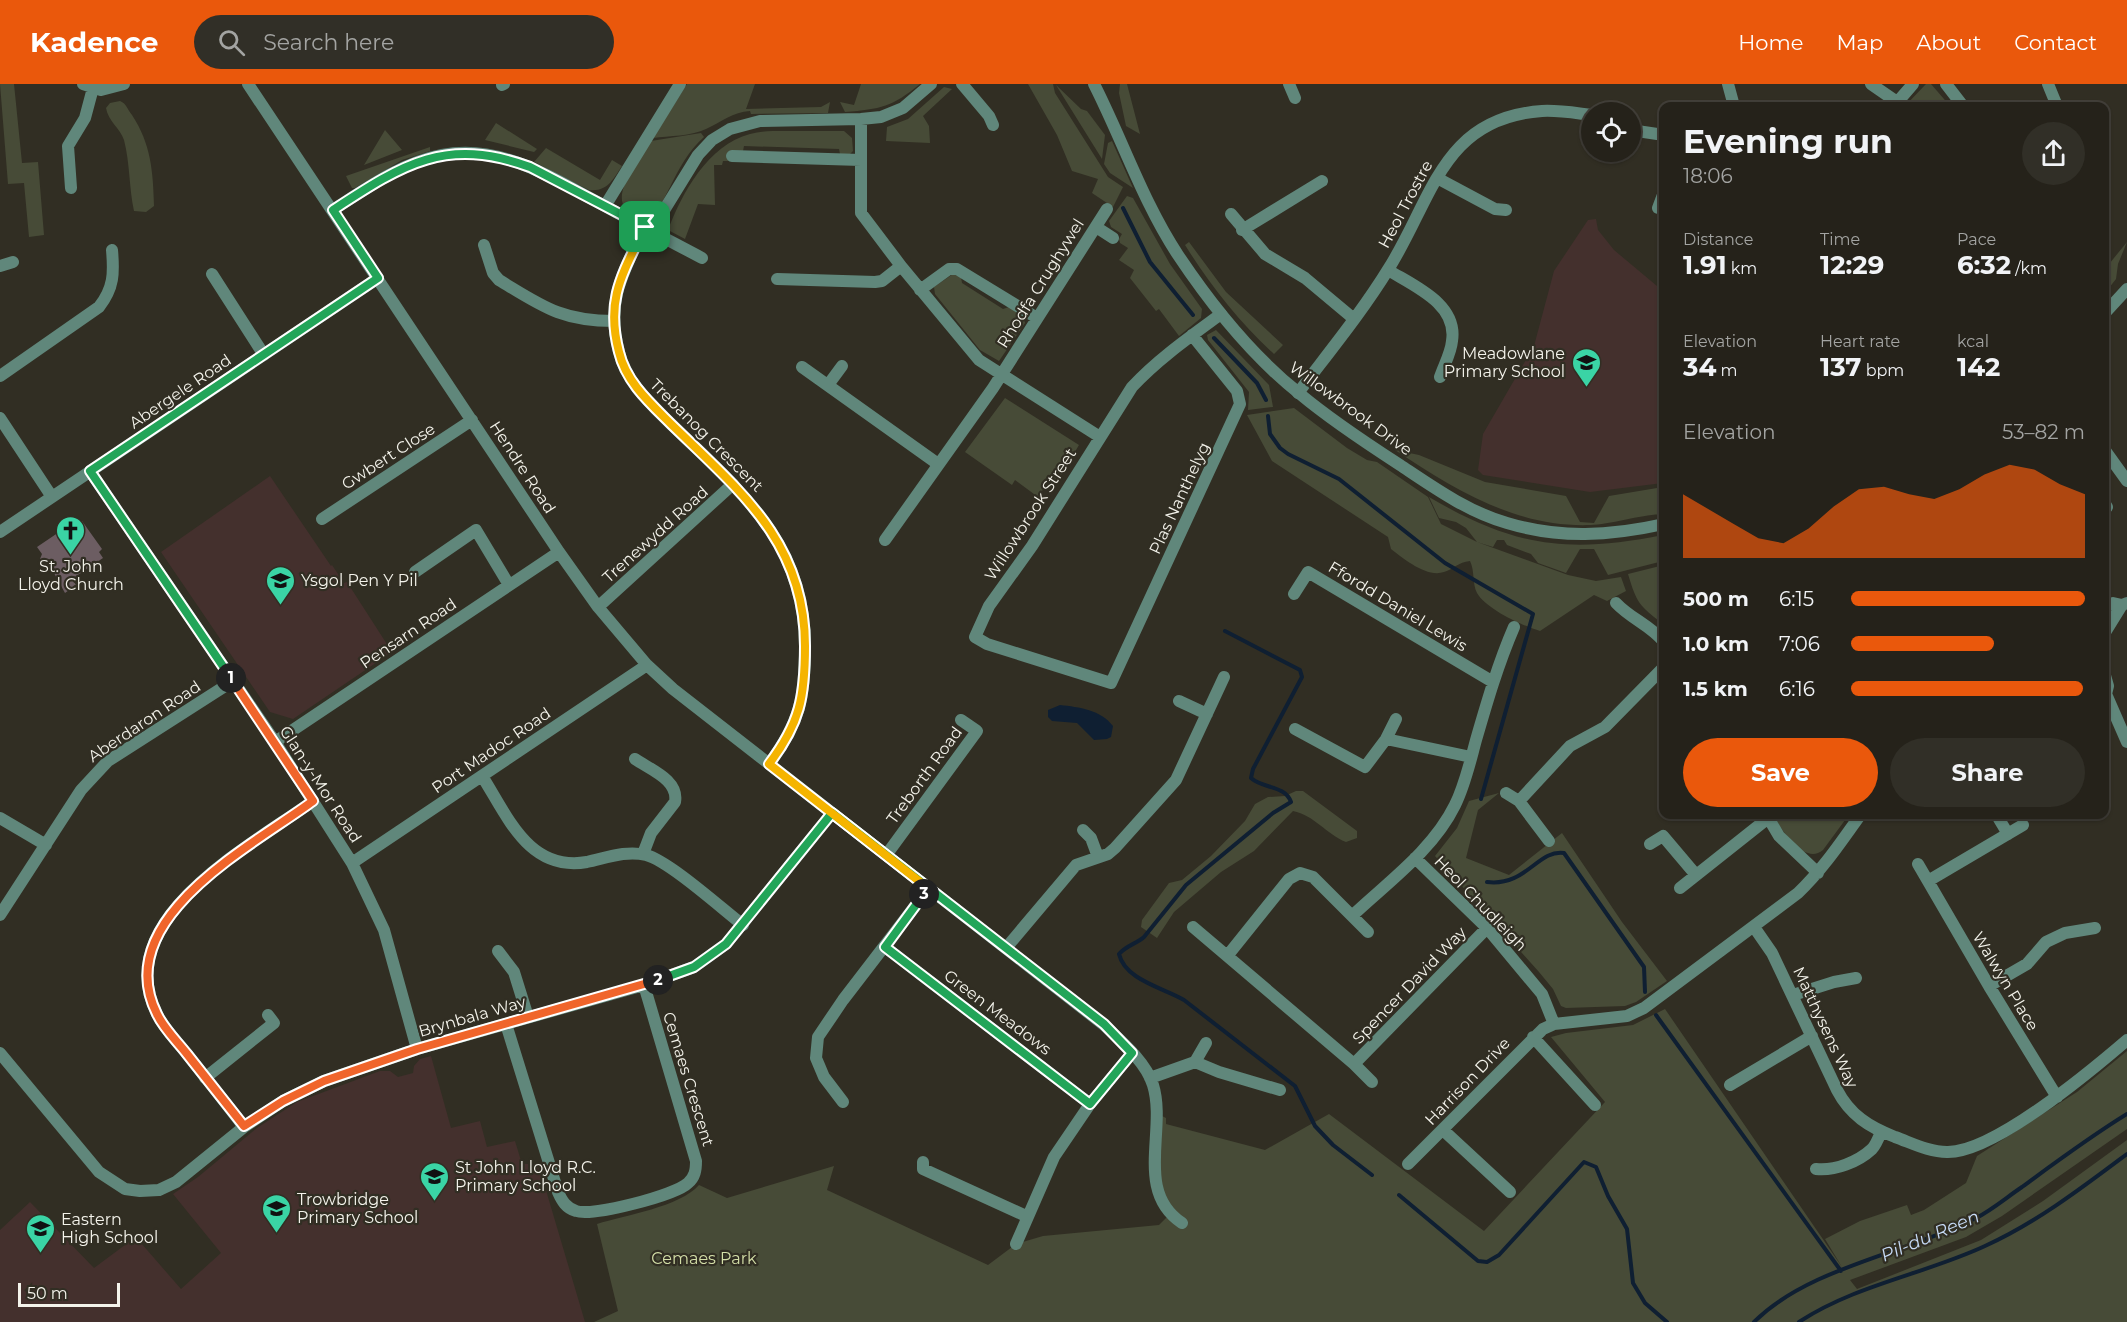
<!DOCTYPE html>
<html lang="en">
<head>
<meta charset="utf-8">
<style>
	:root { --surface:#25221a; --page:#312f27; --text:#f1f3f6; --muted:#a3a4a2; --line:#423f39; --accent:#ea580c }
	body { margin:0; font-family:Montserrat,sans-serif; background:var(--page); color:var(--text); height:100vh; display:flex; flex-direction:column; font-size:22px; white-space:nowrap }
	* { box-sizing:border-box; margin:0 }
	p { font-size:20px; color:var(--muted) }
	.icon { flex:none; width:33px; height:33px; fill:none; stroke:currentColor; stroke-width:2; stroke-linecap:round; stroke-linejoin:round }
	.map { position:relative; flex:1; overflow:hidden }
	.panel { position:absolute; left:1659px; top:18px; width:450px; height:717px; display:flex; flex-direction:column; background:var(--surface); border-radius:12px; box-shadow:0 2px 4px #0004,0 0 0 2px var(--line) }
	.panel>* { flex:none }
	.controls { position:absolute; left:1581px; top:18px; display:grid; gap:12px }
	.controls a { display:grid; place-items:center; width:60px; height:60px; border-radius:50%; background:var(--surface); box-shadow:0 2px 4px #0004,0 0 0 2px var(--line); font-size:30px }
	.scale { position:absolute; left:18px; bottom:15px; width:102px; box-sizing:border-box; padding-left:6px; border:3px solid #f4f3eb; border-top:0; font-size:16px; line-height:21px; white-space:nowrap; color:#f4f3eb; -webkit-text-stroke:4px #312e23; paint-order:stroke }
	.pin { position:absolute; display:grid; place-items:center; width:51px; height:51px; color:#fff; margin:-26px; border-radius:12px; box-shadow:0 3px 9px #0006 }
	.km { position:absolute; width:30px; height:30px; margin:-15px; border-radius:50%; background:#222; color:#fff; font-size:16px; line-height:30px; text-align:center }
	.round { display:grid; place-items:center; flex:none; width:63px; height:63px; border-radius:32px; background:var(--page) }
	.summary { display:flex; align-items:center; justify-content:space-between; height:102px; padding:0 24px }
	h1 { font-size:33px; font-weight:700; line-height:45px }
	.stats { display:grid; grid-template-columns:repeat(3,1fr); gap:9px; height:102px; padding:6px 24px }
	.stats div { display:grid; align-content:center }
	.stats b { font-size:26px; font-weight:700 }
	.stats small { font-size:16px; font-weight:400 }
	.stats p { font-size:16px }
	.chart { height:168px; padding:12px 24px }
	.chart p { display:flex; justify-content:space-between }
	.chart svg { width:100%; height:108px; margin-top:6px; fill:var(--accent); opacity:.7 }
	.cta { display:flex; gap:12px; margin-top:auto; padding:12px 24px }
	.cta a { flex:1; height:69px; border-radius:36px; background:var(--accent); color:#fff; font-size:24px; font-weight:700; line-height:69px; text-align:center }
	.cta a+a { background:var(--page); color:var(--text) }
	ul { padding:0 24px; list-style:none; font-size:20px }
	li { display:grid; grid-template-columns:96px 72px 1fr; align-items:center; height:45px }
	li i { height:15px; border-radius:8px; background:var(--accent) }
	header { display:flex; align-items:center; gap:36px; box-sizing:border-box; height:84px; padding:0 30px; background:var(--accent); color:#fff }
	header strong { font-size:28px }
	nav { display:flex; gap:33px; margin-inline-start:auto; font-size:21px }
	.search { width:420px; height:54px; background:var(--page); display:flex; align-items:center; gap:15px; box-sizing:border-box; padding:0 21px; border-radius:33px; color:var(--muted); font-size:22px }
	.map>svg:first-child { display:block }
	.education { fill:#44302d }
	.green { fill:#474b37 }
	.water { fill:#0f1f32 }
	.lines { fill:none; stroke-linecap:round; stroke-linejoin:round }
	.stream { stroke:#0f1f32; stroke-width:4 }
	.building { fill:#6c5d62 }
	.minor { stroke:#60877b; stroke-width:12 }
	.tertiary { stroke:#60877b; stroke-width:12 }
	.split-1-casing { stroke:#fff; stroke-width:12 }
	.split-2-casing { stroke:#fff; stroke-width:12 }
	.split-3-casing { stroke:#fff; stroke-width:12 }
	.split-4-casing { stroke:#fff; stroke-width:12 }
	.split-1 { stroke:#22a559; stroke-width:8 }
	.split-2 { stroke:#f0652b; stroke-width:8 }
	.split-3 { stroke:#22a559; stroke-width:8 }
	.split-4 { stroke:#f5b400; stroke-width:8 }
	.labels { text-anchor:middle; stroke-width:4.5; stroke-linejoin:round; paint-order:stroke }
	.street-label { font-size:16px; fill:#f4f3eb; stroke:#312e23 }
	.poi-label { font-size:16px; fill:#f4f3eb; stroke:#312e23; text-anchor:start }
	.park-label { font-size:16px; fill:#d4dfa8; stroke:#312e23 }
	.water-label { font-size:18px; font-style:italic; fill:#c6daf6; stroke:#312e23 }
</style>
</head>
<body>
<header>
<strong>Kadence</strong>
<div class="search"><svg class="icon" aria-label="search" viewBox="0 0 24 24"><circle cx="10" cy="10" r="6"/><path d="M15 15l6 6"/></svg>Search here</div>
<nav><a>Home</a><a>Map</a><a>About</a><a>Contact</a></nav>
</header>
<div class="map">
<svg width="2127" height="1238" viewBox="0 0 2127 1238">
	<rect width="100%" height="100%" fill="#312e23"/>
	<path class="education" d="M1596 135 1598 146 1614 166 1663 207V399L1590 408 1483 391 1478 386 1483 350 1534 262 1554 187 1588 136Z
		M270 392 331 482 332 481 344 499 347 498 392 568 293 635 270 628 161 468Z
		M431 972 451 1044 480 1037 487 1063 515 1057 522 1080H535L540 1086 585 1238H0V1146L30 1118 94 1184 129 1158 141 1159 181 1205 221 1169 173 1110 198 1093 257 1044 297 1018 380 987H390L398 993 413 989 414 982 420 975Z"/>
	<path class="green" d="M0 0H14L22 79 38 78 44 151 29 153 24 99 8 100Z
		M687 0H755L746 25 821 23 830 18 828 29 751 30 750 27C733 28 721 38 706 45 692 52 669 52 653 54Z
		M861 0H920C892 23 881 25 845 28L840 18 854 21Z
		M1028 0H1053L1055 9 1108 93 1123 103 1113 123 1092 109 1098 95 1072 87 1057 51Z
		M1120 0H1127L1140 50 1126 42 1119 9Z
		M1926 0H1931L1950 22H1905Z
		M1056 1 1081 25 1087 27 1105 51 1102 75Z
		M944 3 952 5 923 32 929 42 930 59 886 57 887 43 908 35Z
		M120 17C127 20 127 25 132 31 151 60 153 87 154 122L146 128 134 127C129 104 130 79 124 56 120 44 108 37 106 24L110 19Z
		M496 39 537 65 534 68 485 56Z
		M385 46 402 66 364 81Z
		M783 47H844L852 54 853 67 850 70H840L839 65 744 62 743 67H729V77H723L722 81H714L715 121 698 120 685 155 668 146C682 109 708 61 750 50 761 47 772 47 783 47Z
		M701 49 704 53C688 67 679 85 670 103 666 110 663 118 659 123 653 129 645 132 637 130 600 122 641 73 651 57Z
		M1112 57 1133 104 1110 89 1104 80 1108 59Z
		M430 63V67L402 76 355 104H352L346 92Z
		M546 64 600 96 612 76 622 82C613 95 608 108 589 106L534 78Z
		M1127 112 1133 114 1170 180 1202 225 1201 234 1179 252 1159 225 1156 227 1130 194 1134 186 1119 176 1128 164 1120 159 1119 155 1122 150 1111 143 1109 137Z
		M1189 158 1226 208 1283 261 1274 270C1239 238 1210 201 1185 161Z
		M2127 158 2118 180 2116 195 2105 209V185Z
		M953 190 961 193 962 199 1003 225 1009 223 1023 232 1025 239 999 277 980 266 935 210 934 203Z
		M1216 246 1269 301 1273 323 1248 326 1249 308 1208 256 1207 251Z
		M1005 314 1079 361 1057 398 1050 395 1038 413 1015 396 1012 401 965 368Z
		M1294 324 1347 364 1367 376 1377 378 1428 413 1441 440 1477 458 1568 491 1596 497 1621 493 1626 507 1607 517 1594 511 1540 547C1523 542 1486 525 1477 509 1472 500 1475 487 1470 477 1458 478 1454 485 1444 488 1427 494 1404 475 1391 465L1388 453 1272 377 1247 331Z
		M1395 366 1419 371 1485 398 1566 412 1580 438 1594 439 1609 412 1663 403V431C1651 428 1609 441 1591 441 1516 444 1454 405 1395 366Z
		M1429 413C1514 463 1568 470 1663 451V477L1608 491 1594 465H1580L1566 489 1538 479 1531 470 1507 461 1504 456H1497L1493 463 1477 458 1466 444 1456 438 1439 434Z
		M1660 482 1664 495 1663 540C1639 521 1637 520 1628 490Z
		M1296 707H1303L1357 747V754L1346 758C1326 750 1314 731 1293 727L1254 767 1221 788 1174 828 1157 854 1141 843 1142 836 1169 799 1182 796 1211 772 1245 737 1255 720 1268 713 1285 712Z
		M1499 709 1478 726 1466 774 1509 791 1562 749 1622 838 1667 897 1636 918 1625 922 1566 924 1561 922 1553 905 1539 888 1435 772 1457 744 1469 717Z
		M1846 730 1848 732 1823 766C1804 782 1781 745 1773 731Z
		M1665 925 1842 1183 1825 1155 1860 1137 1907 1121 1911 1131 1924 1126 1966 1099 1977 1072 2077 1008 2127 967V1045L2002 1132 1966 1153 1850 1196 1857 1205 1981 1156 2043 1117 2127 1056V1238H594L618 1227 597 1140C625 1131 680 1123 699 1101L727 1114 834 1082 827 1106 988 1181 1016 1160 1043 1152 1159 1141 1167 1133 1157 1077 1162 1032 1166 1034V1040L1265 1066 1329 1030 1484 1147 1605 1018 1551 953 1566 949 1633 941Z"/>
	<path class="water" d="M1060 621C1079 623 1101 626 1113 642L1111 653 1107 655 1094 656 1077 639 1052 637 1048 633V626Z"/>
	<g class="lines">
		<path class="stream" d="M1123 124 1150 178 1193 231
			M1214 254 1257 299 1266 316
			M1268 332 1270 350 1280 364 1288 370 1339 395 1445 479 1533 530 1481 715
			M1225 547 1300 586 1302 593 1253 685 1251 694C1263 705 1285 701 1291 718L1273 729 1186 801 1144 853C1136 860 1127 861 1119 870 1125 896 1164 904 1184 916L1295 1002 1315 1042 1333 1061 1372 1091
			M1487 798C1526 803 1538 765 1564 769L1644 883 1645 908
			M1656 931 1841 1187
			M1399 1111 1478 1177 1487 1178 1499 1171 1584 1078 1596 1083 1608 1112 1627 1145 1633 1199 1645 1219 1667 1238
			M1754 1238C1809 1183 1908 1169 1976 1134 1992 1126 2007 1113 2022 1103 2056 1078 2091 1052 2127 1030
			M1799 1238C1855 1201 1925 1190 1985 1162 2036 1139 2083 1103 2127 1070"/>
	</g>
	<path class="building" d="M82 437 102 465 99 468 103 474 72 495 76 501 65 509 49 480 44 481 40 475 42 470 37 463 71 440 73 443Z"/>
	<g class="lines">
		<path class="minor" d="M83 0 101 6 124 0
			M248 0 559 468 598 523 647 581 673 605 1104 941C1121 957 1146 978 1153 1001 1167 1046 1134 1107 1182 1139
			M962 0 989 32 993 41
			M1289 0 1295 14
			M1728 0 1734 22
			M1871 0 1897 18
			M1946 0 1963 22
			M2048 0 2057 22
			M502 1 504 0
			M1894 22 1913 0
			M1630 39 1637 47 1664 51
			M732 72 861 76
			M1437 94 1495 125 1506 126
			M71 104 68 62 85 34 93 4
			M605 122 680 0
			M1658 124 1664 108
			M333 126C367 104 401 79 442 71 502 59 555 96 605 122 637 140 670 157 702 174
			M1231 130 1265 170 1305 194 1354 235
			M644 143C624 189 605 215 619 268 626 298 650 319 671 340 740 407 805 458 805 562 805 613 800 639 769 680
			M644 143 658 136 698 71 712 56 730 45 760 37 861 35 881 33 903 24 931 0
			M1096 143 1113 154
			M1242 146 1322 97
			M484 161 493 189 499 196C542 222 561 237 614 237
			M0 182 13 178
			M901 182 979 276 1100 353
			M1388 186C1414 202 1458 220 1452 257 1451 269 1444 281 1440 293
			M212 190 264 271
			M777 195 875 198 882 197 901 182 861 129V35
			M920 206 949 185H957L1037 234
			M1192 251 1237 307 1240 320 1111 599 987 560 975 553 989 522 1032 462 1132 303C1158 275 1191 252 1221 230
			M802 283 938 380
			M0 292 99 223C114 204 114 189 112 166
			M828 301 842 282
			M1298 309C1329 268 1362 228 1389 184 1433 114 1442 34 1542 27 1558 26 1575 29 1592 31
			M0 334 52 413
			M2104 365 2127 397
			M90 387 275 658 352 779 384 846 417 965
			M2104 418 2107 423
			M322 435 472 336
			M0 448 378 194
			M885 456 993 304 1107 125
			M415 488 476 446 509 501
			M1294 510 1308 488 1493 598
			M1616 519C1631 535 1650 541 1664 558
			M598 523 733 400
			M2104 523 2113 519 2122 521 2127 519
			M2104 550 2122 521
			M2104 588 2108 602 2106 610 2127 658
			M1179 617 1207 630
			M1295 645 1365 683 1386 655 1396 635
			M1386 655 1471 673
			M275 658 559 468
			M635 675C651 686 679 696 675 718L651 749 643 770
			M482 692C508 733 529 788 587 778 606 774 626 766 646 771 669 777 721 824 743 841
			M1506 709 1519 717 1549 757
			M1519 717 1570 662 1605 643 1664 583
			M1766 730 1779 752 1818 789
			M0 734 46 761
			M1999 735 2008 750
			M1083 746 1091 754 1098 773
			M1650 760 1663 752 1696 791
			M887 770 977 647 961 636
			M1415 774 1487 844 1542 910 1554 940
			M352 779 647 581
			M1918 780 1989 902 2057 1013
			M1928 797 2023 741
			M1680 804 1767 735
			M0 831 81 706 108 677 233 597
			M1353 831C1388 798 1433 766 1455 721 1465 701 1470 678 1476 656 1487 618 1498 580 1514 543
			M1193 843 1354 980 1372 998
			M1754 843 1772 869 1837 1006C1850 1031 1869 1043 1895 1053 1912 1059 1929 1068 1947 1068 1993 1069 2092 986 2127 956
			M885 863 1090 1020
			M1006 864 1076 781 1108 770 1115 764 1176 696 1224 593
			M498 867 514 888 528 933
			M1228 871 1289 795 1300 789 1313 793 1368 848
			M1989 902 2027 880 2046 858 2065 849 2095 844
			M1793 911 1834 898 1856 894
			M506 940 558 1108C562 1117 566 1124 576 1127 592 1133 676 1111 688 1099 695 1093 696 1086 696 1077L644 901
			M1533 953 1595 1021
			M0 969 99 1088 125 1105 140 1107 159 1106 176 1098 244 1043 283 1017 324 997 417 965 644 901 694 883 726 860 832 729
			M1195 978 1219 988 1280 1006
			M1354 980 1487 844
			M205 994 274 939 268 931
			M1150 994 1195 978 1206 959
			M1730 1001 1812 952
			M843 1018 824 993 816 974 818 953 843 916 929 804
			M244 1043C225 1018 206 994 187 970 177 957 164 945 157 930 109 835 252 761 313 717
			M1443 1046 1510 1108
			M923 1078V1085L1026 1132
			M1408 1080 1543 945 1554 940 1627 932 1644 924 1798 809C1823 785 1841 758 1861 730
			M1816 1085C1835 1087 1858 1078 1872 1065 1876 1061 1879 1053 1881 1048
			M1016 1160 1054 1073 1090 1020 1132 969"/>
		<path class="tertiary" d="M1094 0C1123 57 1143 118 1178 171 1212 222 1252 272 1300 310 1331 336 1366 359 1400 381 1433 403 1468 428 1507 439 1560 455 1610 452 1664 440
			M2104 230 2127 205"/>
	</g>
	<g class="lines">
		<defs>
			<path id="split-1" d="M231 594 90 387 378 194 333 126C402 81 445 52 530 83L645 143"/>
			<path id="split-2" d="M231 594 313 717C252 762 109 835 157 930 164 945 177 957 187 970 206 994 225 1018 244 1042L283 1017 324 997 417 965 658 896"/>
			<path id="split-3" d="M658 896 694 883 726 860 832 729 1104 940 1132 969 1090 1020 885 863 924 810"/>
			<path id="split-4" d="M645 143C623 189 605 215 619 268 626 298 650 319 671 340 739 406 805 458 805 562 805 613 800 639 769 680L928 804 924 810"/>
		</defs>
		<use href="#split-1" class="split-1-casing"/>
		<use href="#split-2" class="split-2-casing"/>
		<use href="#split-3" class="split-3-casing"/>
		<use href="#split-4" class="split-4-casing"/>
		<use href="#split-1" class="split-1"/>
		<use href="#split-2" class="split-2"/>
		<use href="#split-3" class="split-3"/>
		<use href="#split-4" class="split-4"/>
	</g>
	<defs>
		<symbol id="school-pin" viewBox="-11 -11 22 30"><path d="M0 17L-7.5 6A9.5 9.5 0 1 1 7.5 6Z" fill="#3ad4a5" stroke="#312e23"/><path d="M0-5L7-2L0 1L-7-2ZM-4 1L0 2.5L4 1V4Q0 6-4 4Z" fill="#111"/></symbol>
		<symbol id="church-pin" viewBox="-11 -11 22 30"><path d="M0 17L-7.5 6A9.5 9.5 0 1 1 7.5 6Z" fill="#3ad4a5" stroke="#312e23"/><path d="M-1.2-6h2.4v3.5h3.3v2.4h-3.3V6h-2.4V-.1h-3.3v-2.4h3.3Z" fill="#111"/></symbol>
	</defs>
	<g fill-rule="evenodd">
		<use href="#school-pin" x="1570" y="262" width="33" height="45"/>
		<use href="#church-pin" x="54" y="430" width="33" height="45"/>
		<use href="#school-pin" x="264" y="480" width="33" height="45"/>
		<use href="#school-pin" x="418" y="1076" width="33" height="45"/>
		<use href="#school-pin" x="260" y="1108" width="33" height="45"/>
		<use href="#school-pin" x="24" y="1128" width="33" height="45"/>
	</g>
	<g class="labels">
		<g class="street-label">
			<text transform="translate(1405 120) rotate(-62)" y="6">Heol Trostre</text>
			<text transform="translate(1040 199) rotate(-58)" y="6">Rhodfa Crughywel</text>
			<text transform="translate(180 307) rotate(-34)" y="6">Abergele Road</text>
			<text transform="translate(1351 324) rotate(36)" y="6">Willowbrook Drive</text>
			<text transform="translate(707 351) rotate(45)" y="6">Trebanog Crescent</text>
			<text transform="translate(388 372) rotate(-33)" y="6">Gwbert Close</text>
			<text transform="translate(523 383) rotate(57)" y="6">Hendre Road</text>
			<text transform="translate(1179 414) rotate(-65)" y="6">Plas Nanthelyg</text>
			<text transform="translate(1030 430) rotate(-57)" y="6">Willowbrook Street</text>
			<text transform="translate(655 450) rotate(-42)" y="6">Trenewydd Road</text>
			<text transform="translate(1398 522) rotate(31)" y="6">Ffordd Daniel Lewis</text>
			<text transform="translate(408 549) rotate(-34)" y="6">Pensarn Road</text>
			<text transform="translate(144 637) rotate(-34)" y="6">Aberdaron Road</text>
			<text transform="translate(491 666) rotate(-34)" y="6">Port Madoc Road</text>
			<text transform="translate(924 691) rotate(-54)" y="6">Treborth Road</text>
			<text transform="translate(321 700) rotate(57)" y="6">Glan-y-Mor Road</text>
			<text transform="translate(1481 819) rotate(46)" y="6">Heol Chudleigh</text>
			<text transform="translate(2006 897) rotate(59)" y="6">Walwyn Place</text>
			<text transform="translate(1409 901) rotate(-46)" y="6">Spencer David Way</text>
			<text transform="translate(998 928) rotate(37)" y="6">Green Meadows</text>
			<text transform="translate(472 932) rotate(-16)" y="6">Brynbala Way</text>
			<text transform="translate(1826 943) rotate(65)" y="6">Matthysens Way</text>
			<text transform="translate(689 995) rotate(73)" y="6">Cemaes Crescent</text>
			<text transform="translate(1467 997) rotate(-46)" y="6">Harrison Drive</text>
		</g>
		<g class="poi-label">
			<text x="1565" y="275" text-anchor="end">Meadowlane<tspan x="1565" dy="18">Primary School</tspan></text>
			<text x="71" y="488" text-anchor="middle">St. John<tspan x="71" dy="18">Lloyd Church</tspan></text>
			<text x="301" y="502">Ysgol Pen Y Pil</text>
			<text x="455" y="1089">St John Lloyd R.C.<tspan x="455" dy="18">Primary School</tspan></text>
			<text x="297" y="1121">Trowbridge<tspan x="297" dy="18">Primary School</tspan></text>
			<text x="61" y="1141">Eastern<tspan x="61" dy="18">High School</tspan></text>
		</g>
		<g class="park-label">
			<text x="704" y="1180">Cemaes Park</text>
		</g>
		<g class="water-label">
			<text transform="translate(1930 1152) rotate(-23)" y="6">Pil-du Reen</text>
		</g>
	</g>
</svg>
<div class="controls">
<a><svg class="icon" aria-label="locate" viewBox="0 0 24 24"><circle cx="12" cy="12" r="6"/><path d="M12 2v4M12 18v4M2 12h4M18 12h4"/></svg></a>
</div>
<div class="scale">50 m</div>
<div class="pin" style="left:645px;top:143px;background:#1e9e55"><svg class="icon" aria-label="arrive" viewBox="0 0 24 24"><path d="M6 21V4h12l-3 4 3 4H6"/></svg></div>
<b class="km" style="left:231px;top:594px">1</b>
<b class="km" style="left:658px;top:896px">2</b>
<b class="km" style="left:924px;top:810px">3</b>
<section class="panel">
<div class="summary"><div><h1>Evening run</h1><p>18:06</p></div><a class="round"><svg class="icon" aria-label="share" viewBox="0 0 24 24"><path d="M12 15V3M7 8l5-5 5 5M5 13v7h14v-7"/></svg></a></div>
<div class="stats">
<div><p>Distance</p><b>1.91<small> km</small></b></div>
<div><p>Time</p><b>12:29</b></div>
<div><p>Pace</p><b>6:32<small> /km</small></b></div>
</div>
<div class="stats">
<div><p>Elevation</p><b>34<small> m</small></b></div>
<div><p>Heart rate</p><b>137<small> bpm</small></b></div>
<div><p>kcal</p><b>142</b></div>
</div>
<div class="chart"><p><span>Elevation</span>53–82 m</p>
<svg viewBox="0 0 160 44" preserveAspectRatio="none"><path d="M0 44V18L10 24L20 30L30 36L40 38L50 32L60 23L70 16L80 15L90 18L100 20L110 16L120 10L130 6L140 8L150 14L160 18V44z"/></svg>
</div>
<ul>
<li><b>500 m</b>6:15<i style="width:100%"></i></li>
<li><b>1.0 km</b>7:06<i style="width:61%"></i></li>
<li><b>1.5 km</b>6:16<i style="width:99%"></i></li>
</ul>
<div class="cta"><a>Save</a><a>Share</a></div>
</section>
</div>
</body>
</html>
